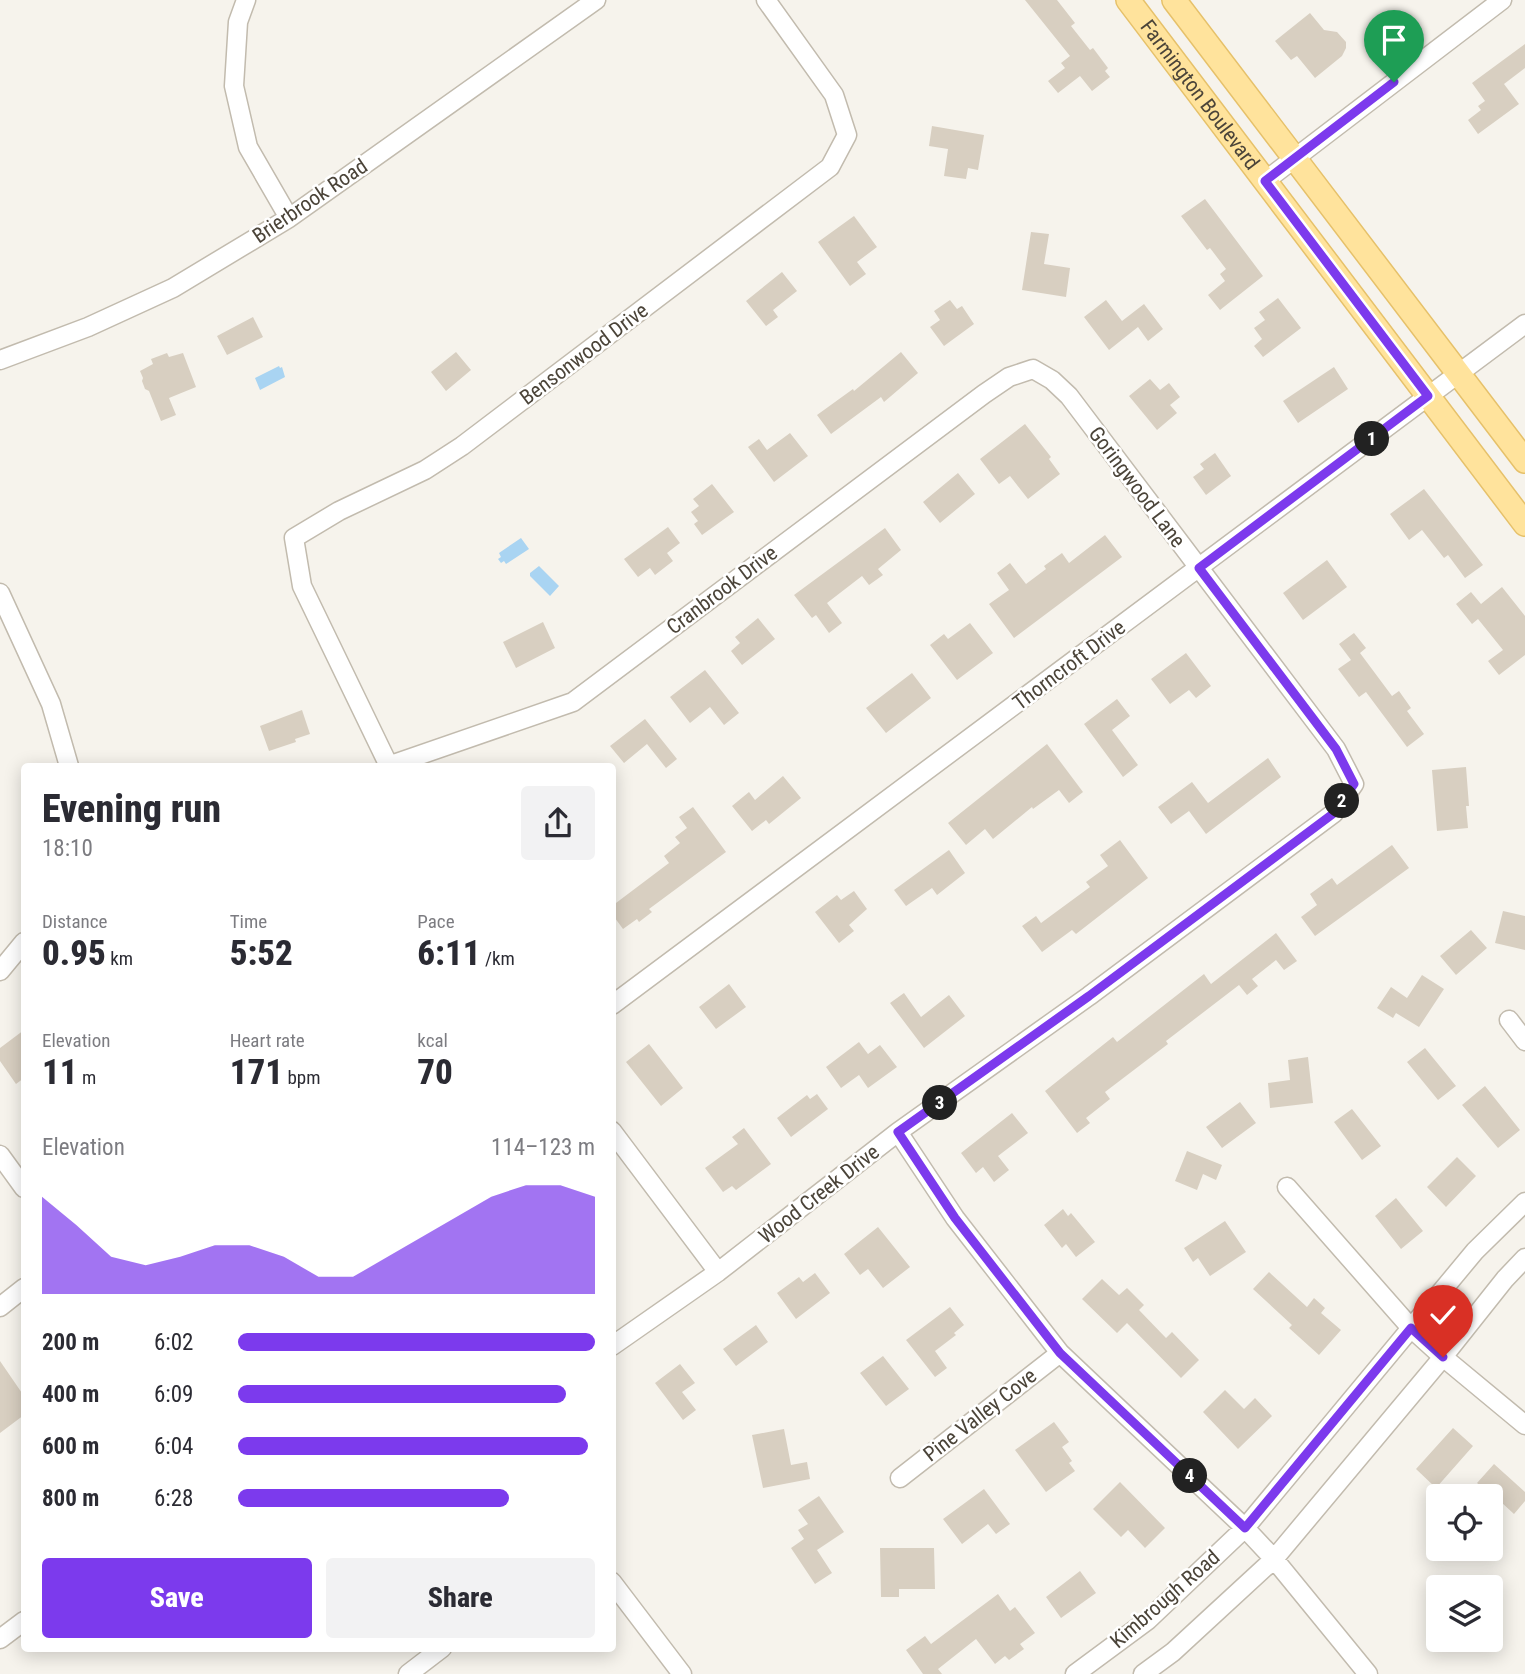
<!DOCTYPE html>
<html lang="en">
<head>
<meta charset="utf-8">
<style>
	:root { --surface:#fff; --page:#f2f2f3; --text:#2b2b33; --muted:#7c7c81; --accent:#7c3aed }
	body { margin:0; font-family:"Roboto Condensed",sans-serif; background:var(--page); color:var(--text); height:100vh; display:flex; flex-direction:column; font-size:26px; white-space:nowrap }
	* { box-sizing:border-box; margin:0 }
	p { font-size:23px; color:var(--muted) }
	.icon { flex:none; width:38px; height:38px; fill:none; stroke:currentColor; stroke-width:2; stroke-linecap:round; stroke-linejoin:round }
	.map { position:relative; flex:1; overflow:hidden }
	.sheet { position:absolute; left:21px; top:763px; width:595px; height:889px; display:flex; flex-direction:column; background:var(--surface); border-radius:7px; box-shadow:0 4px 18px #0003 }
	.sheet>* { flex:none }
	.buttons { position:absolute; left:1426px; top:1484px; display:grid; gap:14px }
	.buttons a { display:grid; place-items:center; width:77px; height:77px; border-radius:7px; background:var(--surface); box-shadow:0 4px 18px #0003; font-size:35px }
	.pin { position:absolute; display:grid; place-items:center; width:60px; height:60px; color:#fff; margin:-72px -30px; border-radius:50% 50% 50% 0; rotate:-45deg; box-shadow:0 0 7px #0007 }
	.pin .icon { rotate:45deg }
	.km { position:absolute; width:35px; height:35px; margin:-18px; border-radius:50%; background:#222; color:#fff; font-size:19px; line-height:35px; text-align:center }
	.round { display:grid; place-items:center; flex:none; width:74px; height:74px; border-radius:7px; background:var(--page) }
	.overview { display:flex; align-items:center; justify-content:space-between; height:119px; padding:0 21px }
	h1 { font-size:38px; font-weight:800; line-height:52px }
	.figures { display:grid; grid-template-columns:repeat(3,1fr); gap:10px; height:119px; padding:7px 21px }
	.figures div { display:grid; align-content:center }
	.figures b { font-size:35px; font-weight:800 }
	.figures small { font-size:19px; font-weight:400 }
	.figures p { font-size:19px }
	.chart { height:196px; padding:14px 21px }
	.chart p { display:flex; justify-content:space-between }
	.chart svg { width:100%; height:126px; margin-top:7px; fill:var(--accent); opacity:.7 }
	.action { display:flex; gap:14px; margin-top:auto; padding:14px 21px }
	.action a { flex:1; height:80px; border-radius:7px; background:var(--accent); color:#fff; font-size:28px; font-weight:800; line-height:80px; text-align:center }
	.action a+a { background:var(--page); color:var(--text) }
	ul { padding:0 21px; list-style:none; font-size:23px }
	li { display:grid; grid-template-columns:112px 84px 1fr; align-items:center; height:52px }
	li i { height:18px; border-radius:9px; background:var(--accent) }
	.map>svg:first-child { display:block }
	.water { fill:#a9d4f2 }
	.building { fill:#d8cfc1 }
	.lines { fill:none; stroke-linecap:round; stroke-linejoin:round }
	.minor-casing { stroke:#c2bbae; stroke-width:21 }
	.major-casing { stroke:#e6c16a; stroke-width:26 }
	.minor { stroke:#fff; stroke-width:18 }
	.major { stroke:#ffe39c; stroke-width:23 }
	.route-casing { stroke:#fff; stroke-width:14 }
	.route { stroke:#7c3aed; stroke-width:9 }
	.labels { text-anchor:middle; stroke-width:5; stroke-linejoin:round; paint-order:stroke }
	.street-label { font-size:21px; fill:#4b4439; stroke:#fff }
</style>
</head>
<body>
<div class="map">
<svg width="1525" height="1674" viewBox="0 0 1525 1674">
	<rect width="100%" height="100%" fill="#f6f3ec"/>
	<path class="water" d="M279 366 280 368 282 367 285 377 260 390 255 378Z
		M521 538 529 549 506 564 504 561 501 563 498 559 501 557 499 553Z
		M539 566 559 586 550 596 530 576V573Z"/>
	<path class="building" d="M1025 0H1057L1075 23 1071 26 1090 50 1093 48 1108 68 1105 71 1110 77 1092 91 1080 76 1058 93 1048 81 1065 68 1061 63 1070 56Z
		M1310 13 1324 30 1337 32 1346 42V48L1342 56 1315 78 1297 56 1291 60 1275 41Z
		M1525 44V68L1504 84 1519 104 1478 134 1468 120 1481 110 1478 106 1485 101 1472 83Z
		M932 126 984 135 978 170 968 168 966 179 944 176 948 149 929 146Z
		M1205 199 1263 276 1220 310 1208 295 1225 281 1220 274 1226 269 1210 248 1207 250 1181 216Z
		M854 216 877 247 857 262 866 274 850 286 818 242Z
		M1031 232 1049 234 1044 264 1070 268 1066 297 1022 290Z
		M782 272 797 291 773 310 778 317 766 326 746 301Z
		M1278 298 1301 328 1263 357 1254 346 1262 339 1254 328 1265 320 1259 312Z
		M950 300 957 309 962 306 974 324 944 346 930 327 940 320 934 311Z
		M1106 300 1122 321 1144 304 1163 329 1148 341 1138 327 1109 350 1084 317Z
		M253 317 263 337 227 355 217 336Z
		M456 352 471 370 446 391 431 372Z
		M901 352 918 373 884 402 881 397 831 434 817 415 853 389 854 391Z
		M167 353 169 357 183 353 196 387 169 398 176 415 161 421 149 391 145 389 142 381 143 378 140 371 153 364 151 359Z
		M1334 367 1348 389 1298 423 1283 401Z
		M1150 379 1160 390 1169 383 1180 397 1170 405 1177 413 1157 430 1129 396Z
		M1025 424 1051 457 1049 459 1060 474 1028 499 1010 476 999 484 980 459Z
		M790 433 808 456 774 482 748 447 759 439 767 450Z
		M1215 453 1231 476 1206 495 1193 477 1204 469 1200 464Z
		M958 473 975 494 940 523 923 502Z
		M712 484 734 512 702 535 694 524 698 521 691 512 699 506 693 499Z
		M1424 489 1483 565 1465 578 1448 555 1444 558 1422 530 1409 540 1390 514Z
		M668 527 680 543 667 553 673 561 655 575 650 568 638 577 624 559Z
		M885 528 901 550 878 569 883 575 869 585 862 576 827 603 842 623 829 633 816 615 812 618 794 595Z
		M1105 535 1122 557 1014 638 989 604 1009 590 997 573 1010 563 1026 584 1046 569 1044 566 1062 553 1069 563Z
		M1327 560 1347 587 1303 620 1283 593Z
		M1502 587 1525 616V655L1499 675 1488 661 1503 650 1478 619 1472 624 1456 604 1471 592 1481 604Z
		M758 618 775 639 742 665 731 651 740 643 735 637Z
		M543 622 555 648 516 668 503 642Z
		M970 623 993 653 957 680 930 645 944 634 948 639Z
		M1354 633 1366 648 1360 653 1392 696 1399 691 1411 708 1407 711 1424 734 1407 747 1366 692 1359 697 1338 669 1351 660 1339 644Z
		M1186 653 1211 686 1196 698 1189 690 1170 704 1151 679Z
		M705 670 739 713 724 725 710 707 690 723 670 697Z
		M912 673 931 698 886 733 866 708Z
		M1117 699 1130 716 1112 730 1138 765 1123 777 1084 724Z
		M302 710 310 734 295 739 296 742 269 751 260 726Z
		M645 719 677 759 666 768 647 744 624 763 610 746Z
		M1047 744 1083 792 1069 803 1059 790 1033 809 1032 807 993 839 985 829 966 845 948 823Z
		M1268 758 1281 777 1206 834 1189 811 1171 824 1158 807 1192 782 1208 803Z
		M1466 767 1469 806H1466L1468 828 1437 831 1432 770Z
		M783 776 801 798 769 824 766 820 752 831 732 806 749 792 755 800Z
		M693 807 726 852 649 909 652 912 639 922 637 919 623 929 612 914V906L669 863 664 856 680 843 675 837 687 828 679 817Z
		M1120 840 1148 878 1076 934 1072 930 1042 952 1022 926 1036 916 1041 923 1090 887 1086 882 1108 866 1100 855Z
		M1392 845 1409 868 1315 936 1301 917 1317 905 1310 894 1332 878 1337 885Z
		M949 850 965 873 937 895 932 888 906 906 894 890Z
		M854 891 867 909 849 925 854 931 839 943 815 912 837 895 841 900Z
		M1503 911 1525 916V950L1495 943Z
		M1471 930 1487 948 1456 975 1440 956Z
		M1276 933 1297 961 1284 970 1276 960 1252 979 1258 986 1247 995 1239 985 1166 1041 1168 1044 1105 1092 1110 1099 1086 1118 1090 1123 1077 1133 1045 1091 1113 1037 1117 1042 1204 974 1211 984Z
		M1422 975 1444 989 1419 1027 1396 1013 1393 1018 1377 1008 1391 987 1407 998Z
		M729 984 746 1007 716 1029 699 1007Z
		M904 993 921 1017 949 995 965 1016 924 1048 890 1003Z
		M24 1030V1078L16 1084 0 1061V1048Z
		M859 1042 868 1054 880 1045 897 1067 868 1088 859 1075 841 1088 826 1067Z
		M649 1044 683 1088 661 1106 626 1062Z
		M1425 1048 1456 1086 1438 1100 1407 1062Z
		M1308 1057 1313 1103 1270 1108 1268 1083 1290 1080 1288 1060Z
		M1485 1086 1520 1130 1498 1148 1462 1105Z
		M817 1094 828 1109 791 1137 777 1118 807 1095 810 1099Z
		M1240 1102 1256 1123 1222 1148 1206 1127Z
		M1352 1109 1381 1146 1362 1160 1334 1122Z
		M1012 1113 1028 1133 998 1156 1009 1170 994 1182 983 1167 976 1173 961 1153Z
		M744 1128 771 1164 736 1190 732 1186 723 1192 705 1168 738 1144 732 1137Z
		M1187 1151 1222 1165 1216 1180 1203 1174 1197 1190 1175 1181Z
		M1457 1157 1476 1176 1446 1207 1427 1187Z
		M1396 1198 1423 1231 1401 1249 1375 1216Z
		M1063 1209 1068 1216 1071 1213 1095 1242 1076 1257 1066 1244 1062 1248 1044 1225Z
		M1225 1221 1246 1252 1210 1276 1198 1258 1193 1262 1184 1248Z
		M878 1227 910 1267 883 1288 868 1269 860 1275 844 1254Z
		M1269 1272 1307 1307 1314 1298 1325 1308 1321 1313 1341 1330 1319 1355 1289 1328 1292 1325 1253 1289Z
		M815 1273 830 1293 796 1319 777 1293 799 1277 803 1282Z
		M1102 1279 1119 1295 1127 1288 1144 1305 1139 1310 1166 1338 1172 1332 1199 1360 1181 1378 1127 1323 1117 1333 1082 1299Z
		M950 1307 964 1325 954 1333 956 1335 935 1351 947 1368 935 1377 906 1340Z
		M756 1325 768 1342 736 1366 723 1349Z
		M883 1356 909 1389 886 1406 860 1373Z
		M0 1361 24 1396V1415L0 1433Z
		M680 1364 695 1383 682 1392 696 1410 683 1420 655 1383Z
		M1225 1390 1244 1409 1255 1398 1272 1416 1238 1449 1203 1412Z
		M1054 1422 1069 1442 1062 1447 1072 1461 1069 1463 1075 1471 1046 1492 1015 1450Z
		M1453 1428 1473 1446 1436 1488 1416 1469Z
		M784 1429 791 1465 807 1462 810 1479 763 1488 752 1435Z
		M1494 1464 1525 1492V1501L1514 1514 1501 1502 1491 1514V1494L1477 1483Z
		M1120 1482 1165 1528 1145 1548 1128 1530 1121 1537 1093 1509Z
		M984 1489 1010 1524 996 1534 988 1524 962 1544 943 1519Z
		M819 1496 844 1532 817 1550 832 1573 815 1584 791 1548 804 1539 798 1530 808 1524 798 1510Z
		M880 1548H934L935 1589H899V1597H881Z
		M1080 1571 1096 1593 1061 1618 1046 1597Z
		M998 1594 1010 1611 1015 1607 1035 1633 1020 1644 1024 1649 1009 1660 1005 1656 995 1664 976 1639 938 1669 942 1674H923L906 1650 925 1636 931 1644Z"/>
	<g class="lines">
		<defs>
			<path id="minor" d="M246 0 238 22 234 86 248 147 289 218
				M1265 181 1502 0
				M0 360 88 327 173 288 289 218 596 0
				M0 593 51 704 69 766
				M388 766 573 702 984 394 1009 377 1033 369 1052 380 1069 396 1336 749 1354 784 1334 813 1089 996 898 1132 718 1272 612 1346
				M389 766 302 586 294 538 339 511 425 470 462 446 830 167 847 135 834 95 766 0
				M0 971 24 942
				M612 1005 1525 324
				M1509 1020 1525 1041
				M612 1131 718 1272
				M898 1132 955 1218 1060 1353 1245 1528 1274 1559 1368 1674
				M0 1155 24 1188
				M1287 1187 1411 1328 1443 1357 1525 1425
				M0 1307 24 1288
				M900 1478 1060 1353
				M612 1582 682 1674
				M0 1639 24 1621
				M408 1674 442 1648
				M1075 1674 1148 1620 1245 1528 1475 1251 1525 1202
				M1143 1674 1173 1652 1274 1559 1443 1357 1505 1279 1525 1258"/>
			<g id="major">
				<path id="s1" d="M1128 0 1525 524"/>
				<path d="M1174 0 1525 461"/>
			</g>
		</defs>
		<use href="#minor" class="minor-casing"/>
		<use href="#major" class="major-casing"/>
		<use href="#minor" class="minor"/>
		<use href="#major" class="major"/>
	</g>
	<g class="lines">
		<defs>
			<path id="route" d="M1394 82 1265 181 1428 396 1199 568 1336 749 1354 784 1334 813 1089 996 898 1132 955 1218 1060 1353 1245 1528 1411 1328 1443 1357"/>
		</defs>
		<use href="#route" class="route-casing"/>
		<use href="#route" class="route"/>
	</g>
	<g class="labels">
		<g class="street-label">
			<text dy="7" stroke="none"><textPath href="#s1" startOffset="119">Farmington Boulevard</textPath></text>
			<text transform="translate(310 201) rotate(-34)" y="7">Brierbrook Road</text>
			<text transform="translate(584 354) rotate(-37)" y="7">Bensonwood Drive</text>
			<text transform="translate(1137 487) rotate(53)" y="7">Goringwood Lane</text>
			<text transform="translate(722 590) rotate(-37)" y="7">Cranbrook Drive</text>
			<text transform="translate(1069 665) rotate(-37)" y="7">Thorncroft Drive</text>
			<text transform="translate(819 1194) rotate(-38)" y="7">Wood Creek Drive</text>
			<text transform="translate(980 1415) rotate(-38)" y="7">Pine Valley Cove</text>
			<text transform="translate(1165 1599) rotate(-41)" y="7">Kimbrough Road</text>
		</g>
	</g>
</svg>
<div class="buttons">
<a><svg class="icon" aria-label="locate" viewBox="0 0 24 24"><circle cx="12" cy="12" r="6"/><path d="M12 2v4M12 18v4M2 12h4M18 12h4"/></svg></a>
<a><svg class="icon" aria-label="layers" viewBox="0 0 24 24"><path d="M12 4l9 5-9 5-9-5zM3 14l9 5 9-5"/></svg></a>
</div>
<div class="pin" style="left:1394px;top:82px;background:#1e9e55"><svg class="icon" aria-label="arrive" viewBox="0 0 24 24"><path d="M6 21V4h12l-3 4 3 4H6"/></svg></div>
<div class="pin" style="left:1443px;top:1357px;background:#d93025"><svg class="icon" aria-label="check" viewBox="0 0 24 24"><path d="M5 12l5 5 9-10"/></svg></div>
<b class="km" style="left:1372px;top:439px">1</b>
<b class="km" style="left:1342px;top:801px">2</b>
<b class="km" style="left:940px;top:1103px">3</b>
<b class="km" style="left:1190px;top:1476px">4</b>
<section class="sheet">
<div class="overview"><div><h1>Evening run</h1><p>18:10</p></div><a class="round"><svg class="icon" aria-label="share" viewBox="0 0 24 24"><path d="M12 15V3M7 8l5-5 5 5M5 13v7h14v-7"/></svg></a></div>
<div class="figures">
<div><p>Distance</p><b>0.95<small> km</small></b></div>
<div><p>Time</p><b>5:52</b></div>
<div><p>Pace</p><b>6:11<small> /km</small></b></div>
</div>
<div class="figures">
<div><p>Elevation</p><b>11<small> m</small></b></div>
<div><p>Heart rate</p><b>171<small> bpm</small></b></div>
<div><p>kcal</p><b>70</b></div>
</div>
<div class="chart"><p><span>Elevation</span>114–123 m</p>
<svg viewBox="0 0 160 44" preserveAspectRatio="none"><path d="M0 44V10L10 20L20 31L30 34L40 31L50 27L60 27L70 31L80 38L90 38L100 31L110 24L120 17L130 10L140 6L150 6L160 10V44z"/></svg>
</div>
<ul>
<li><b>200 m</b>6:02<i style="width:100%"></i></li>
<li><b>400 m</b>6:09<i style="width:92%"></i></li>
<li><b>600 m</b>6:04<i style="width:98%"></i></li>
<li><b>800 m</b>6:28<i style="width:76%"></i></li>
</ul>
<div class="action"><a>Save</a><a>Share</a></div>
</section>
</div>
</body>
</html>
